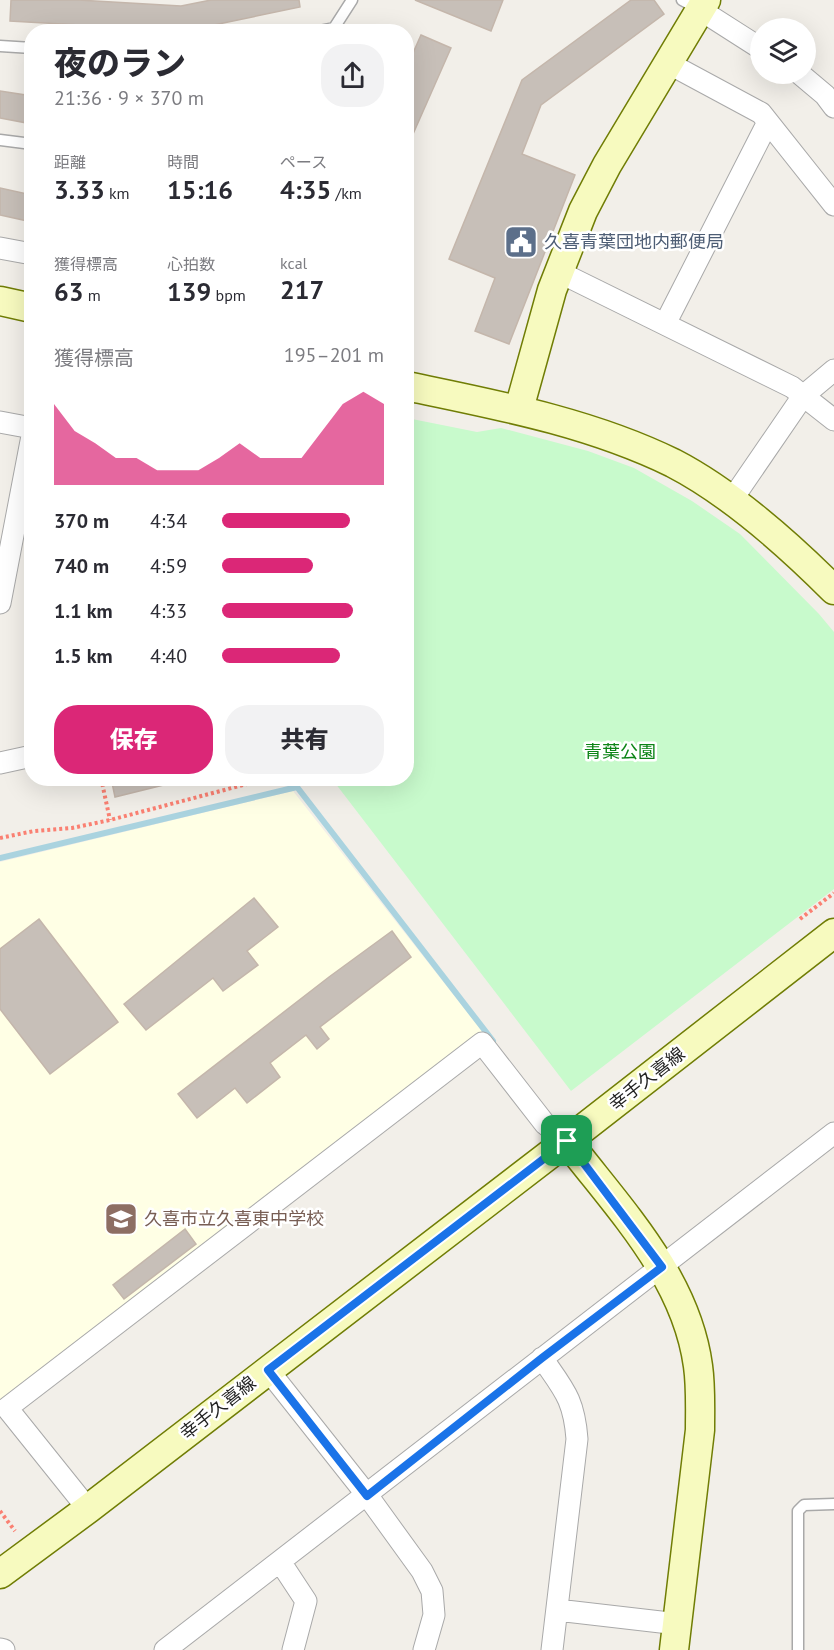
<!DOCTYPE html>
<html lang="ja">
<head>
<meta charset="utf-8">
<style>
	:root { --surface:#fff; --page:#f2f2f3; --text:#2b2b33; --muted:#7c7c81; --accent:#db2777 }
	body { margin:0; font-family:"PT Sans","Noto Sans JP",sans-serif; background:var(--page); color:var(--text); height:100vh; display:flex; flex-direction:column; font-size:22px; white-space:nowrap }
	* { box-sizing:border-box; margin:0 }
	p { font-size:20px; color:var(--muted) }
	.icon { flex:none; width:33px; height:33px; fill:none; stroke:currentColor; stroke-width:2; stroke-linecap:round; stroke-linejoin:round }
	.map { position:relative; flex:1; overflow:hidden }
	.sheet { position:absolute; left:24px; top:24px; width:390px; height:762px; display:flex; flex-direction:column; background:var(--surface); border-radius:24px; box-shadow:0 6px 24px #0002 }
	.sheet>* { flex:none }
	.fabs { position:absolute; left:750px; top:18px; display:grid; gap:12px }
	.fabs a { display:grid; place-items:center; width:66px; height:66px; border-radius:50%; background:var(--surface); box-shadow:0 6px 24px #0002; font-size:30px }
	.pin { position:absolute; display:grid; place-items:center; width:51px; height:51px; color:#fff; margin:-26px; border-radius:12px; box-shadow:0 3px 9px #0006 }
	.round { display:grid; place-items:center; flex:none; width:63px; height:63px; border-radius:24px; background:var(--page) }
	.summary { display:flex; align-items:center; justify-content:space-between; height:102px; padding:0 30px }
	h1 { font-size:33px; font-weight:800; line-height:45px }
	.metrics { display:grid; grid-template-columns:repeat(3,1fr); gap:9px; height:102px; padding:6px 30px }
	.metrics div { display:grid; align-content:center }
	.metrics b { font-size:26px; font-weight:800 }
	.metrics small { font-size:16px; font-weight:400 }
	.metrics p { font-size:16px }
	.chart { height:168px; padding:12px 30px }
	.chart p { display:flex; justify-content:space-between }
	.chart svg { width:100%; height:108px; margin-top:6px; fill:var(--accent); opacity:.7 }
	.action { display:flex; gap:12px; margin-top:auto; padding:12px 30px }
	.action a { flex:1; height:69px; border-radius:24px; background:var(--accent); color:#fff; font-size:24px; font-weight:800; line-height:69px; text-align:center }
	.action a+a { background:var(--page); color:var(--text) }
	ul { padding:0 30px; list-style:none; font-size:20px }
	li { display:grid; grid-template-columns:96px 72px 1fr; align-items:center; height:45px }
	li i { height:15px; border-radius:8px; background:var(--accent) }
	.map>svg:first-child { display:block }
	.education { fill:#ffffe5 }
	.park { fill:#c8facc }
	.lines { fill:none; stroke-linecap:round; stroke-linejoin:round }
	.stream { stroke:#aad3df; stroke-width:6 }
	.building { fill:#c7bfb8; stroke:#c4b6ab; stroke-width:1.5 }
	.lane-casing { stroke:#a9a9a9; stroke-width:13 }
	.street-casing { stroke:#a9a9a9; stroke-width:23 }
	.secondary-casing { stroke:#707d05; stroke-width:31 }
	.path { stroke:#fa8072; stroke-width:4; stroke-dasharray:3 3; stroke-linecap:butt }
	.lane { stroke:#fff; stroke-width:10 }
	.street { stroke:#fff; stroke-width:21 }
	.secondary { stroke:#f7fabf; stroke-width:28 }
	.route-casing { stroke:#fff; stroke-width:12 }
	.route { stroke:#1a73e8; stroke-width:8 }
	.labels { text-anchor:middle; stroke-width:5; stroke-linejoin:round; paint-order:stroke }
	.service-label { font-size:18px; fill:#4e5e75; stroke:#fff; text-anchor:start }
	.park-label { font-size:18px; fill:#0c8416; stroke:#fff }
	.street-label { font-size:18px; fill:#222; stroke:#fff }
	.education-label { font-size:18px; fill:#785e54; stroke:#fff; text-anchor:start }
</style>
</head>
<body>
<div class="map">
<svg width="834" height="1650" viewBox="0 0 834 1650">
	<rect width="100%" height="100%" fill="#f2efe9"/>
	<path class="education" d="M293 791 482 1031 0 1407V862Z"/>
	<path class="park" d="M407 418 477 432 501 428 588 451 634 468 692 501 740 534 819 614 834 632V889L571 1091 332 779 406 778Z"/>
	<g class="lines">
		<path class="stream" d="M0 858 297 787 493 1041"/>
	</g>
	<path class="building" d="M11 0H78L181 6 211 0H299L300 7 185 31 10 21Z
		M415 0H503L491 31Z
		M631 0H654L664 14 541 105 522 154 575 175 509 344 475 331 495 278 449 259 522 80Z
		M421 35 451 48 406 150V69Z
		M0 91 32 96V124L0 118Z
		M0 188 32 195V222L0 215Z
		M111 778H167L168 784 115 797Z
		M254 898 278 927 247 951 258 965 223 991 213 978 146 1030 124 1004Z
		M39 919 118 1022 50 1074 0 1009V949Z
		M392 931 411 957 320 1027 329 1039 317 1049 306 1035 270 1063 280 1077 247 1103 235 1088 197 1118 178 1094 329 977Z
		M185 1229 196 1244 124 1299 113 1285Z"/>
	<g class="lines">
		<defs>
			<path id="lane" d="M682 0 699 9
				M314 32 334 28 352 0
				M0 46 32 48
				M0 140 32 144
				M798 1650V1511L804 1505 834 1504"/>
			<path id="street" d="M699 9 760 48
				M668 63 761 113 834 205
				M800 74 825 95 834 107
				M0 248 32 254
				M559 272 792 387 834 420
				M665 324 768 122
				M0 422 32 428
				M731 501 803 396 834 370
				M0 603 32 436
				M0 763 32 756
				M542 1358C564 1390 574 1399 577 1439L552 1650
				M268 1370 367 1495 422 1571 432 1591 434 1615 424 1650
				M88 1509 7 1408 482 1043 545 1124 567 1141
				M281 1563 306 1601 293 1650
				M557 1610 678 1624
				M0 1649 4 1650
				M165 1650 834 1133"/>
			<path id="secondary" d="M0 301 32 308
				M406 386C497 405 589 422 673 463 731 493 788 544 834 590
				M519 409 552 290 583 211 607 165 706 0
				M567 1141C619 1209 686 1277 698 1366 701 1387 700 1408 700 1430L674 1650
				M0 1574 88 1509 567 1141 834 933"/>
		</defs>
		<use href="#lane" class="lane-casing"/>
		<use href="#street" class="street-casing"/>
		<use href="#secondary" class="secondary-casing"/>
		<path class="path" d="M101 778 110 820
			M0 838 34 831 72 828 110 820 270 778
			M800 919 834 893
			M0 1511 15 1531"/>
		<use href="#lane" class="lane"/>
		<use href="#street" class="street"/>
		<use href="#secondary" class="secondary"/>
	</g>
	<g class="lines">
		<defs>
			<path id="route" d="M567 1141 662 1267 542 1358 367 1496 268 1370Z"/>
		</defs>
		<use href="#route" class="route-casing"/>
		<use href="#route" class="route"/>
	</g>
	<defs>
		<symbol id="civic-square" viewBox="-11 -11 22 22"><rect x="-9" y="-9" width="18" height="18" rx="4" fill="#5c6f8a" stroke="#fff"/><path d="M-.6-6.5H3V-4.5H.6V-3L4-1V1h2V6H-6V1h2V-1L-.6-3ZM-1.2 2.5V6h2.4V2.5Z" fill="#fff"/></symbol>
		<symbol id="school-square" viewBox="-11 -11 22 22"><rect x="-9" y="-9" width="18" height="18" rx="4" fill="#8d6e63" stroke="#fff"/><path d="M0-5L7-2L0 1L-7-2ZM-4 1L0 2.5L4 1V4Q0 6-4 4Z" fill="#fff"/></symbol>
	</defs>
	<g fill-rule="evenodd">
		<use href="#civic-square" x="502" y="223" width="38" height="38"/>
		<use href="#school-square" x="102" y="1200" width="38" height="38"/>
	</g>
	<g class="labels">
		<g class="service-label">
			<text x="544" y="248">久喜青葉団地内郵便局</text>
		</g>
		<g class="park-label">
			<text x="620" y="758">青葉公園</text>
		</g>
		<g class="street-label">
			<text transform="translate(647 1079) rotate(-38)" y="6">幸手久喜線</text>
			<text transform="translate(218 1408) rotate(-38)" y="6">幸手久喜線</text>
		</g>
		<g class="education-label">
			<text x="144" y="1225">久喜市立久喜東中学校</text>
		</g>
	</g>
</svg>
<div class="fabs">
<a><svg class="icon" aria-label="layers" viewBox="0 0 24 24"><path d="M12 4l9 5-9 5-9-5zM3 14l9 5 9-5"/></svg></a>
</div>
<div class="pin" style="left:567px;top:1141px;background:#1e9e55"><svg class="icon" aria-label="arrive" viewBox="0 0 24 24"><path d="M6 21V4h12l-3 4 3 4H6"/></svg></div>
<section class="sheet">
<div class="summary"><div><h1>夜のラン</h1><p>21:36 · 9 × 370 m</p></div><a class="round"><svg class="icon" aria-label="share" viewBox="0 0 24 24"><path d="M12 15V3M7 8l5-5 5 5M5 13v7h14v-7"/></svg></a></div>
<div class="metrics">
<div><p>距離</p><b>3.33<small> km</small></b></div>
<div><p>時間</p><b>15:16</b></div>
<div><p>ペース</p><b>4:35<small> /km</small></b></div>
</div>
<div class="metrics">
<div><p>獲得標高</p><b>63<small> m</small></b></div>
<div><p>心拍数</p><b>139<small> bpm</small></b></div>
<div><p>kcal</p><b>217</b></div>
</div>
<div class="chart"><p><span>獲得標高</span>195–201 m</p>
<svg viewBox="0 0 160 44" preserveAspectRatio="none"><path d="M0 44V11L10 22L20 27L30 33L40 33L50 38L60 38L70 38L80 33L90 27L100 33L110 33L120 33L130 22L140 11L150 6L160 11V44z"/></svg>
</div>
<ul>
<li><b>370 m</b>4:34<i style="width:79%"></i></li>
<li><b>740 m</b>4:59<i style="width:56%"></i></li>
<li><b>1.1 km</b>4:33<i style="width:81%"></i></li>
<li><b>1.5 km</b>4:40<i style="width:73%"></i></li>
</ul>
<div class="action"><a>保存</a><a>共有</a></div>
</section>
</div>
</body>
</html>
